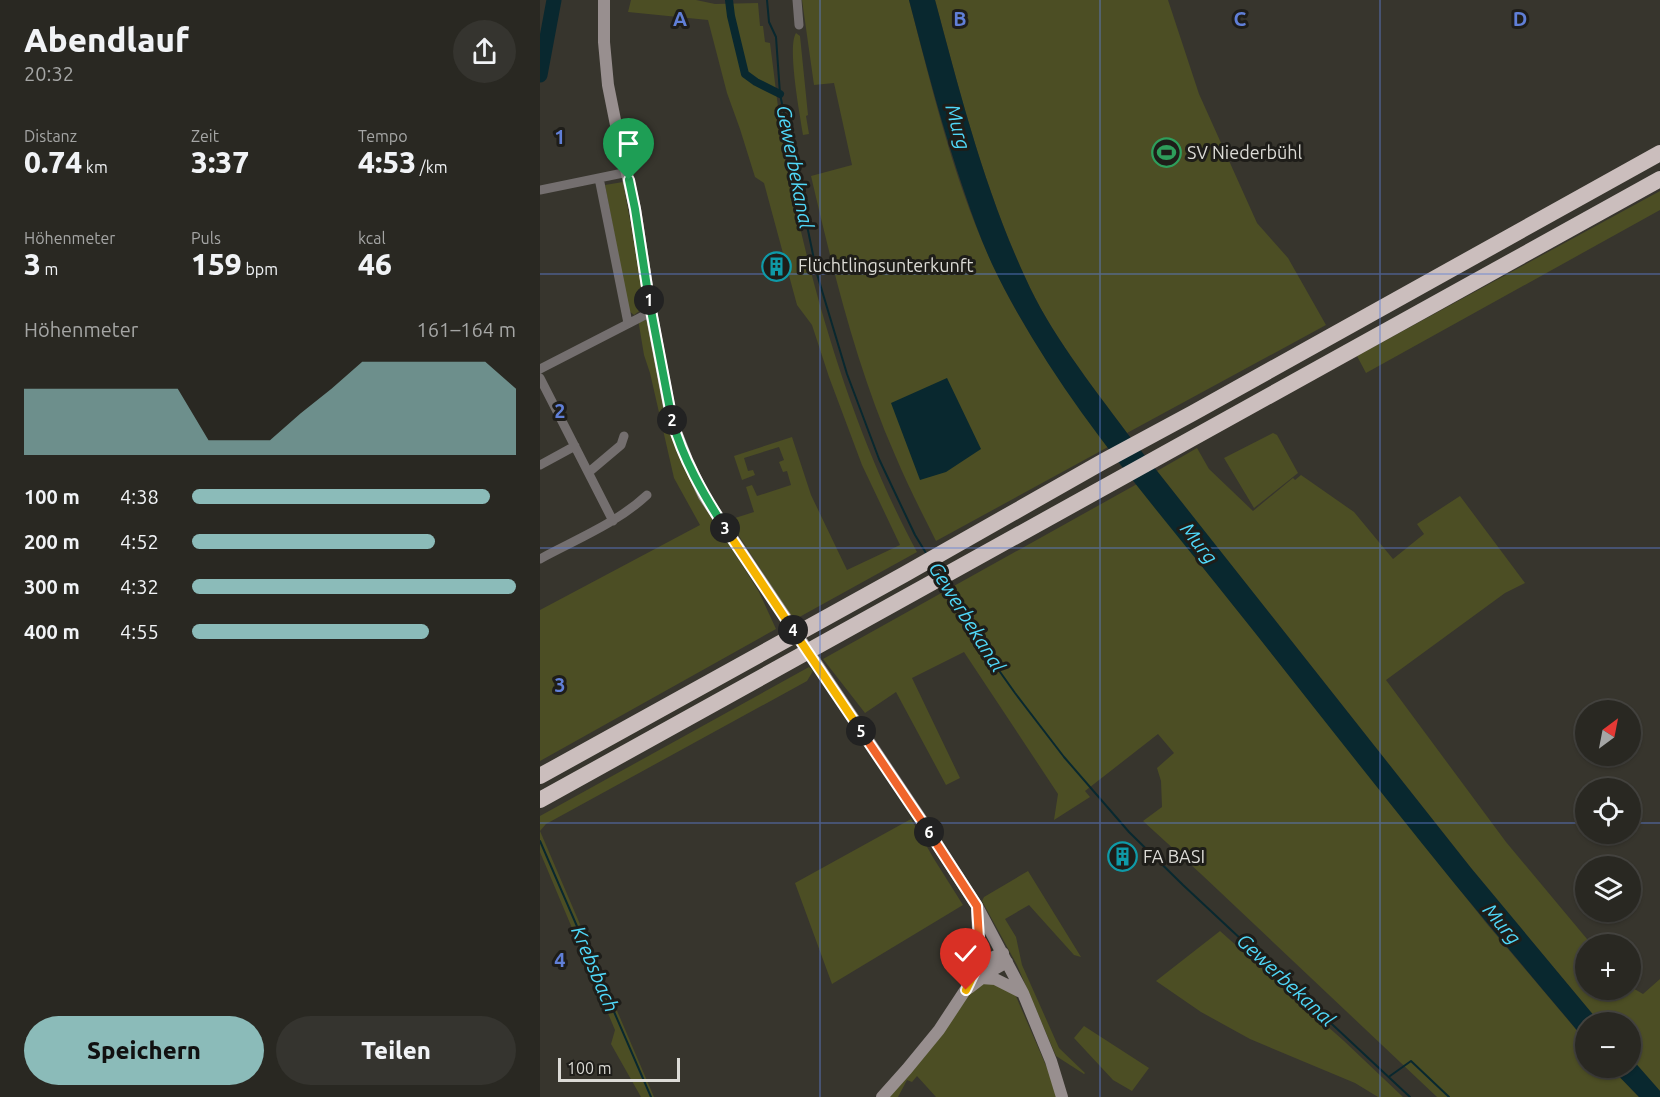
<!DOCTYPE html>
<html lang="de">
<head>
<meta charset="utf-8">
<style>
	:root { --surface:#292822; --page:#35342f; --text:#f1f3f6; --muted:#a5a6a5; --line:#454440; --accent:#8bbbb9 }
	body { margin:0; font-family:Ubuntu,sans-serif; background:var(--page); color:var(--text); height:100vh; display:flex; flex-direction:column; font-size:22px; white-space:nowrap }
	* { box-sizing:border-box; margin:0 }
	p { font-size:20px; color:var(--muted) }
	.icon { flex:none; width:33px; height:33px; fill:none; stroke:currentColor; stroke-width:2; stroke-linecap:round; stroke-linejoin:round }
	.map { position:relative; flex:1; overflow:hidden }
	.drawer { display:flex; flex-direction:column; background:var(--surface); width:540px }
	.drawer>* { flex:none }
	.needle { width:39px; rotate:32deg }
	.tools { position:absolute; left:1035px; top:700px; display:grid; gap:12px }
	.tools a { display:grid; place-items:center; width:66px; height:66px; border-radius:50%; background:var(--surface); box-shadow:0 2px 4px #0004,0 0 0 2px var(--line); font-size:30px }
	.scale { position:absolute; left:18px; bottom:15px; width:122px; box-sizing:border-box; padding-left:6px; border:3px solid #dcdbd6; border-top:0; font-size:16px; line-height:21px; white-space:nowrap; color:#dcdbd6; -webkit-text-stroke:4px #1e1d19; paint-order:stroke }
	.pin { position:absolute; display:grid; place-items:center; width:51px; height:51px; color:#fff; margin:-62px -26px; border-radius:50% 50% 50% 0; rotate:-45deg; box-shadow:0 0 6px #0007 }
	.pin .icon { rotate:45deg }
	.km { position:absolute; width:30px; height:30px; margin:-15px; border-radius:50%; background:#222; color:#fff; font-size:16px; line-height:30px; text-align:center }
	.round { display:grid; place-items:center; flex:none; width:63px; height:63px; border-radius:32px; background:var(--page) }
	.headline { display:flex; align-items:center; justify-content:space-between; height:102px; padding:0 24px }
	h1 { font-size:33px; font-weight:800; line-height:45px }
	.figures { display:grid; grid-template-columns:repeat(3,1fr); gap:9px; height:102px; padding:6px 24px }
	.figures div { display:grid; align-content:center }
	.figures b { font-size:30px; font-weight:800 }
	.figures small { font-size:16px; font-weight:400 }
	.figures p { font-size:16px }
	.chart { height:168px; padding:12px 24px }
	.chart p { display:flex; justify-content:space-between }
	.chart svg { width:100%; height:108px; margin-top:6px; fill:var(--accent); opacity:.7 }
	.primary-button { display:flex; gap:12px; margin-top:auto; padding:12px 24px }
	.primary-button a { flex:1; height:69px; border-radius:36px; background:var(--accent); color:#111; font-size:24px; font-weight:800; line-height:69px; text-align:center }
	.primary-button a+a { background:var(--page); color:var(--text) }
	ul { padding:0 24px; list-style:none; font-size:20px }
	li { display:grid; grid-template-columns:96px 72px 1fr; align-items:center; height:45px }
	li i { height:15px; border-radius:8px; background:var(--accent) }
	main { display:flex; flex:1; min-height:0 }
	.map>svg:first-child { display:block }
	.green { fill:#4c4e24 }
	.water { fill:#09282f }
	.lines { fill:none; stroke-linecap:round; stroke-linejoin:round }
	.stream { stroke:#09282f; stroke-width:2 }
	.canal { stroke:#09282f; stroke-width:8 }
	.river { stroke:#09282f; stroke-width:15 }
	.street { stroke:#746f6f; stroke-width:9 }
	.secondary { stroke:#988f8f; stroke-width:12 }
	.highway { stroke:#cbbebd; stroke-width:16 }
	.split-1-casing { stroke:#fff; stroke-width:12 }
	.split-2-casing { stroke:#fff; stroke-width:12 }
	.split-3-casing { stroke:#fff; stroke-width:12 }
	.split-4-casing { stroke:#fff; stroke-width:12 }
	.split-5-casing { stroke:#fff; stroke-width:12 }
	.split-6-casing { stroke:#fff; stroke-width:12 }
	.split-7-casing { stroke:#fff; stroke-width:12 }
	.split-8-casing { stroke:#fff; stroke-width:12 }
	.split-1 { stroke:#22a559; stroke-width:8 }
	.split-2 { stroke:#22a559; stroke-width:8 }
	.split-3 { stroke:#22a559; stroke-width:8 }
	.split-4 { stroke:#f5b400; stroke-width:8 }
	.split-5 { stroke:#f5b400; stroke-width:8 }
	.split-6 { stroke:#f0652b; stroke-width:8 }
	.split-7 { stroke:#f0652b; stroke-width:8 }
	.split-8 { stroke:#f5b400; stroke-width:8 }
	.grid { fill:none; stroke:#607fd7; stroke-width:1.5; stroke-opacity:0.55 }
	.labels { text-anchor:middle; stroke-width:6; stroke-linejoin:round; paint-order:stroke }
	.poi-label { font-size:18px; fill:#dcdbd6; stroke:#1e1d19; text-anchor:start }
	.water-label { font-size:20px; font-style:italic; fill:#50d8f9; stroke:#1e1d19 }
	.grid-label { font-size:20px; text-anchor:middle; font-weight:bold; fill:#607fd7; stroke:#1e1d19; stroke-width:6; stroke-linejoin:round; paint-order:stroke }
</style>
</head>
<body>
<main>
<section class="drawer">
<div class="headline"><div><h1>Abendlauf</h1><p>20:32</p></div><a class="round"><svg class="icon" aria-label="share" viewBox="0 0 24 24"><path d="M12 15V3M7 8l5-5 5 5M5 13v7h14v-7"/></svg></a></div>
<div class="figures">
<div><p>Distanz</p><b>0.74<small> km</small></b></div>
<div><p>Zeit</p><b>3:37</b></div>
<div><p>Tempo</p><b>4:53<small> /km</small></b></div>
</div>
<div class="figures">
<div><p>Höhenmeter</p><b>3<small> m</small></b></div>
<div><p>Puls</p><b>159<small> bpm</small></b></div>
<div><p>kcal</p><b>46</b></div>
</div>
<div class="chart"><p><span>Höhenmeter</span>161–164 m</p>
<svg viewBox="0 0 160 44" preserveAspectRatio="none"><path d="M0 44V17L10 17L20 17L30 17L40 17L50 17L60 38L70 38L80 38L90 27L100 17L110 6L120 6L130 6L140 6L150 6L160 17V44z"/></svg>
</div>
<ul>
<li><b>100 m</b>4:38<i style="width:92%"></i></li>
<li><b>200 m</b>4:52<i style="width:75%"></i></li>
<li><b>300 m</b>4:32<i style="width:100%"></i></li>
<li><b>400 m</b>4:55<i style="width:73%"></i></li>
</ul>
<div class="primary-button"><a>Speichern</a><a>Teilen</a></div>
</section>
<div class="map">
<svg width="1120" height="1097" viewBox="0 0 1120 1097">
	<rect width="100%" height="100%" fill="#37352d"/>
	<path class="green" d="M91 0H156L175 4 218 3 220 26H223L225 42 230 43C235 81 239 119 245 156 270 288 313 434 377 552L254 620 199 536 195 518 214 512 206 487 212 485 217 496 251 485 247 471 243 472 239 462 244 460 239 447 204 458 208 471 213 470 215 475 202 480 194 456 252 437 271 495 307 570 360 545 322 465 289 377 272 325 257 305 224 183 215 177 200 129 187 93 168 20 88 12Z
		M262 0H369C392 88 413 179 451 261 481 328 525 388 568 447L396 541C382 513 367 484 355 455 316 366 293 270 271 176L312 165 294 83 274 85Z
		M395 0H628L659 94 717 223 748 258 786 325 587 433C550 383 510 333 485 277 444 188 420 93 395 0Z
		M256 33 260 36 268 115 266 116 269 134 263 135C260 115 247 47 256 33Z
		M83 182 105 302 102 309 94 315 89 311 65 185Z
		M1120 191V210L826 373 817 356Z
		M106 320 108 322 118 371 173 518 219 592 236 629 0 761V610L160 525 134 478 110 373 104 355 99 325V322Z
		M733 433 737 435 758 473 714 508 684 458Z
		M657 448 669 469 713 511 753 478 755 480 761 475 814 512 853 559 884 534 877 524 920 496 985 583 965 593 846 680 966 842 1052 945H1046V990H1090L1091 987 1103 994 1120 979V1091L1091 1058 1090 1023H1060L931 868 617 471Z
		M597 484 947 924 1045 1040 1046 1068H1071L1099 1097H897L661 874 603 821 622 807 621 781 617 768 634 753 618 734 545 791 550 797 514 820 518 794 424 652 372 678 420 778 406 785 356 692 325 713 283 659Z
		M269 667 273 671 267 681 6 824 0 831 114 1097H101L71 1044 75 1030 0 852V816Z
		M371 819 394 859 423 905 292 984 255 883Z
		M488 871 541 957 534 955 489 905 465 919 476 937 482 965 519 1048 545 1073 544 1074 516 1056 477 965 442 901 444 897Z
		M680 931 804 1041 863 1097H838L815 1083 710 1039 661 1012 616 981Z
		M445 983 458 984 475 994 517 1091 518 1097H396L377 1076 372 1082 367 1080 358 1097H348L424 1001 436 988Z
		M544 1026 609 1068 592 1091 573 1080 534 1038Z"/>
	<path class="water" d="M369 0H395C420 93 444 188 485 277 510 333 550 383 587 433L931 868 1060 1023H1046L1045 1040C1013 1001 980 963 948 924 862 821 780 714 696 609 609 499 513 392 452 264 442 242 433 218 425 194 403 130 386 65 369 0Z
		M407 378 441 449 406 472 380 480 351 403Z
		M1091 1058 1120 1091V1097H1099L1071 1068H1090Z"/>
	<g class="lines">
		<path class="stream" d="M227 0 229 22 236 37 240 94 277 274 307 374 339 459 375 535 386 553
			M404 584 443 648 475 693 524 757 589 832 643 885 870 1097
			M0 841 111 1097
			M850 1076 871 1061 909 1097"/>
		<path class="canal" d="M189 0 191 16 205 74 216 82 240 94"/>
		<path class="river" d="M0 75 14 0"/>
		<path class="street" d="M257 0 259 25
			M59 178 88 323
			M0 190 88 172
			M0 369 111 312
			M0 378 73 521
			M0 465 35 446
			M49 472 81 445 84 436
			M0 559C37 539 77 523 107 495"/>
		<path class="secondary" d="M64 0V42L68 85 76 125 95 209 111 312 132 422 147 460 164 496 385 825 437 906 483 993 511 1061 522 1097
			M437 967 439 948 437 910
			M441 978 455 979 483 993
			M429 988 451 971 467 962
			M342 1097 367 1069 399 1030 426 989 437 967 444 961 463 953"/>
		<path class="highway" d="M0 776 365 574 564 461 653 413 1120 153
			M0 800 1120 179"/>
	</g>
	<g class="lines">
		<defs>
			<path id="split-1" d="M89 180 95 209 109 300"/>
			<path id="split-2" d="M109 300 132 420"/>
			<path id="split-3" d="M132 420C143 459 163 494 185 528"/>
			<path id="split-4" d="M185 528 253 630"/>
			<path id="split-5" d="M253 630 321 731"/>
			<path id="split-6" d="M321 731 389 832"/>
			<path id="split-7" d="M389 832 437 906 439 939"/>
			<path id="split-8" d="M426 990 437 967 439 939"/>
		</defs>
		<use href="#split-1" class="split-1-casing"/>
		<use href="#split-2" class="split-2-casing"/>
		<use href="#split-3" class="split-3-casing"/>
		<use href="#split-4" class="split-4-casing"/>
		<use href="#split-5" class="split-5-casing"/>
		<use href="#split-6" class="split-6-casing"/>
		<use href="#split-7" class="split-7-casing"/>
		<use href="#split-8" class="split-8-casing"/>
		<use href="#split-1" class="split-1"/>
		<use href="#split-2" class="split-2"/>
		<use href="#split-3" class="split-3"/>
		<use href="#split-4" class="split-4"/>
		<use href="#split-5" class="split-5"/>
		<use href="#split-6" class="split-6"/>
		<use href="#split-7" class="split-7"/>
		<use href="#split-8" class="split-8"/>
	</g>
	<path class="grid" d="M280 0V1097M560 0V1097M840 0V1097M0 274H1120M0 548H1120M0 823H1046M1090 823H1120"/>
	<defs>
		<symbol id="stadium-ring" viewBox="-11 -11 22 22"><circle r="9.5" fill="#1e1d19" stroke="#2e9e5b" stroke-width="1.5"/><path d="M0-5a6.5 5 0 1 0 0 10a6.5 5 0 1 0 0-10ZM-3.5-1.8h7v3.6h-7Z" fill="#2e9e5b"/></symbol>
		<symbol id="building-ring" viewBox="-11 -11 22 22"><circle r="9.5" fill="#1e1d19" stroke="#0f9aa8" stroke-width="1.5"/><path d="M-4-6H4V6H1V3H-1V6H-4ZM-2.5-4.3h1.7v1.8h-1.7ZM.8-4.3h1.7v1.8H.8ZM-2.5-1h1.7V.8h-1.7ZM.8-1h1.7V.8H.8Z" fill="#0f9aa8"/></symbol>
	</defs>
	<g fill-rule="evenodd">
		<use href="#stadium-ring" x="610" y="136" width="33" height="33"/>
		<use href="#building-ring" x="220" y="250" width="33" height="33"/>
		<use href="#building-ring" x="566" y="840" width="33" height="33"/>
	</g>
	<g class="labels">
		<g class="poi-label">
			<text x="647" y="159">SV Niederbühl</text>
			<text x="258" y="272">Flüchtlingsunterkunft</text>
			<text x="603" y="863">FA BASI</text>
		</g>
		<g class="water-label">
			<text transform="translate(418 127) rotate(75)" y="7">Murg</text>
			<text transform="translate(255 167) rotate(79)" y="7">Gewerbekanal</text>
			<text transform="translate(659 543) rotate(52)" y="7">Murg</text>
			<text transform="translate(427 617) rotate(58)" y="7">Gewerbekanal</text>
			<text transform="translate(962 924) rotate(50)" y="7">Murg</text>
			<text transform="translate(55 969) rotate(67)" y="7">Krebsbach</text>
			<text transform="translate(746 980) rotate(43)" y="7">Gewerbekanal</text>
		</g>
	</g>
	<g class="grid-label">
		<text x="140" y="26">A</text>
		<text x="420" y="26">B</text>
		<text x="700" y="26">C</text>
		<text x="980" y="26">D</text>
		<text x="20" y="144">1</text>
		<text x="20" y="418">2</text>
		<text x="20" y="692">3</text>
		<text x="20" y="967">4</text>
	</g>
</svg>
<div class="tools">
<a><svg class="needle" viewBox="-14 -14 28 28"><path d="M0-13l5 13h-10z" fill="#e53935"/><path d="M0 13l5-13h-10z" fill="#a5a6a5"/></svg></a>
<a><svg class="icon" aria-label="locate" viewBox="0 0 24 24"><circle cx="12" cy="12" r="6"/><path d="M12 2v4M12 18v4M2 12h4M18 12h4"/></svg></a>
<a><svg class="icon" aria-label="layers" viewBox="0 0 24 24"><path d="M12 4l9 5-9 5-9-5zM3 14l9 5 9-5"/></svg></a>
<a>+</a>
<a>−</a>
</div>
<div class="scale">100 m</div>
<div class="pin" style="left:89px;top:180px;background:#1e9e55"><svg class="icon" aria-label="arrive" viewBox="0 0 24 24"><path d="M6 21V4h12l-3 4 3 4H6"/></svg></div>
<div class="pin" style="left:426px;top:990px;background:#d93025"><svg class="icon" aria-label="check" viewBox="0 0 24 24"><path d="M5 12l5 5 9-10"/></svg></div>
<b class="km" style="left:109px;top:300px">1</b>
<b class="km" style="left:132px;top:420px">2</b>
<b class="km" style="left:185px;top:528px">3</b>
<b class="km" style="left:253px;top:630px">4</b>
<b class="km" style="left:321px;top:731px">5</b>
<b class="km" style="left:389px;top:832px">6</b>
</div>
</main>
</body>
</html>
